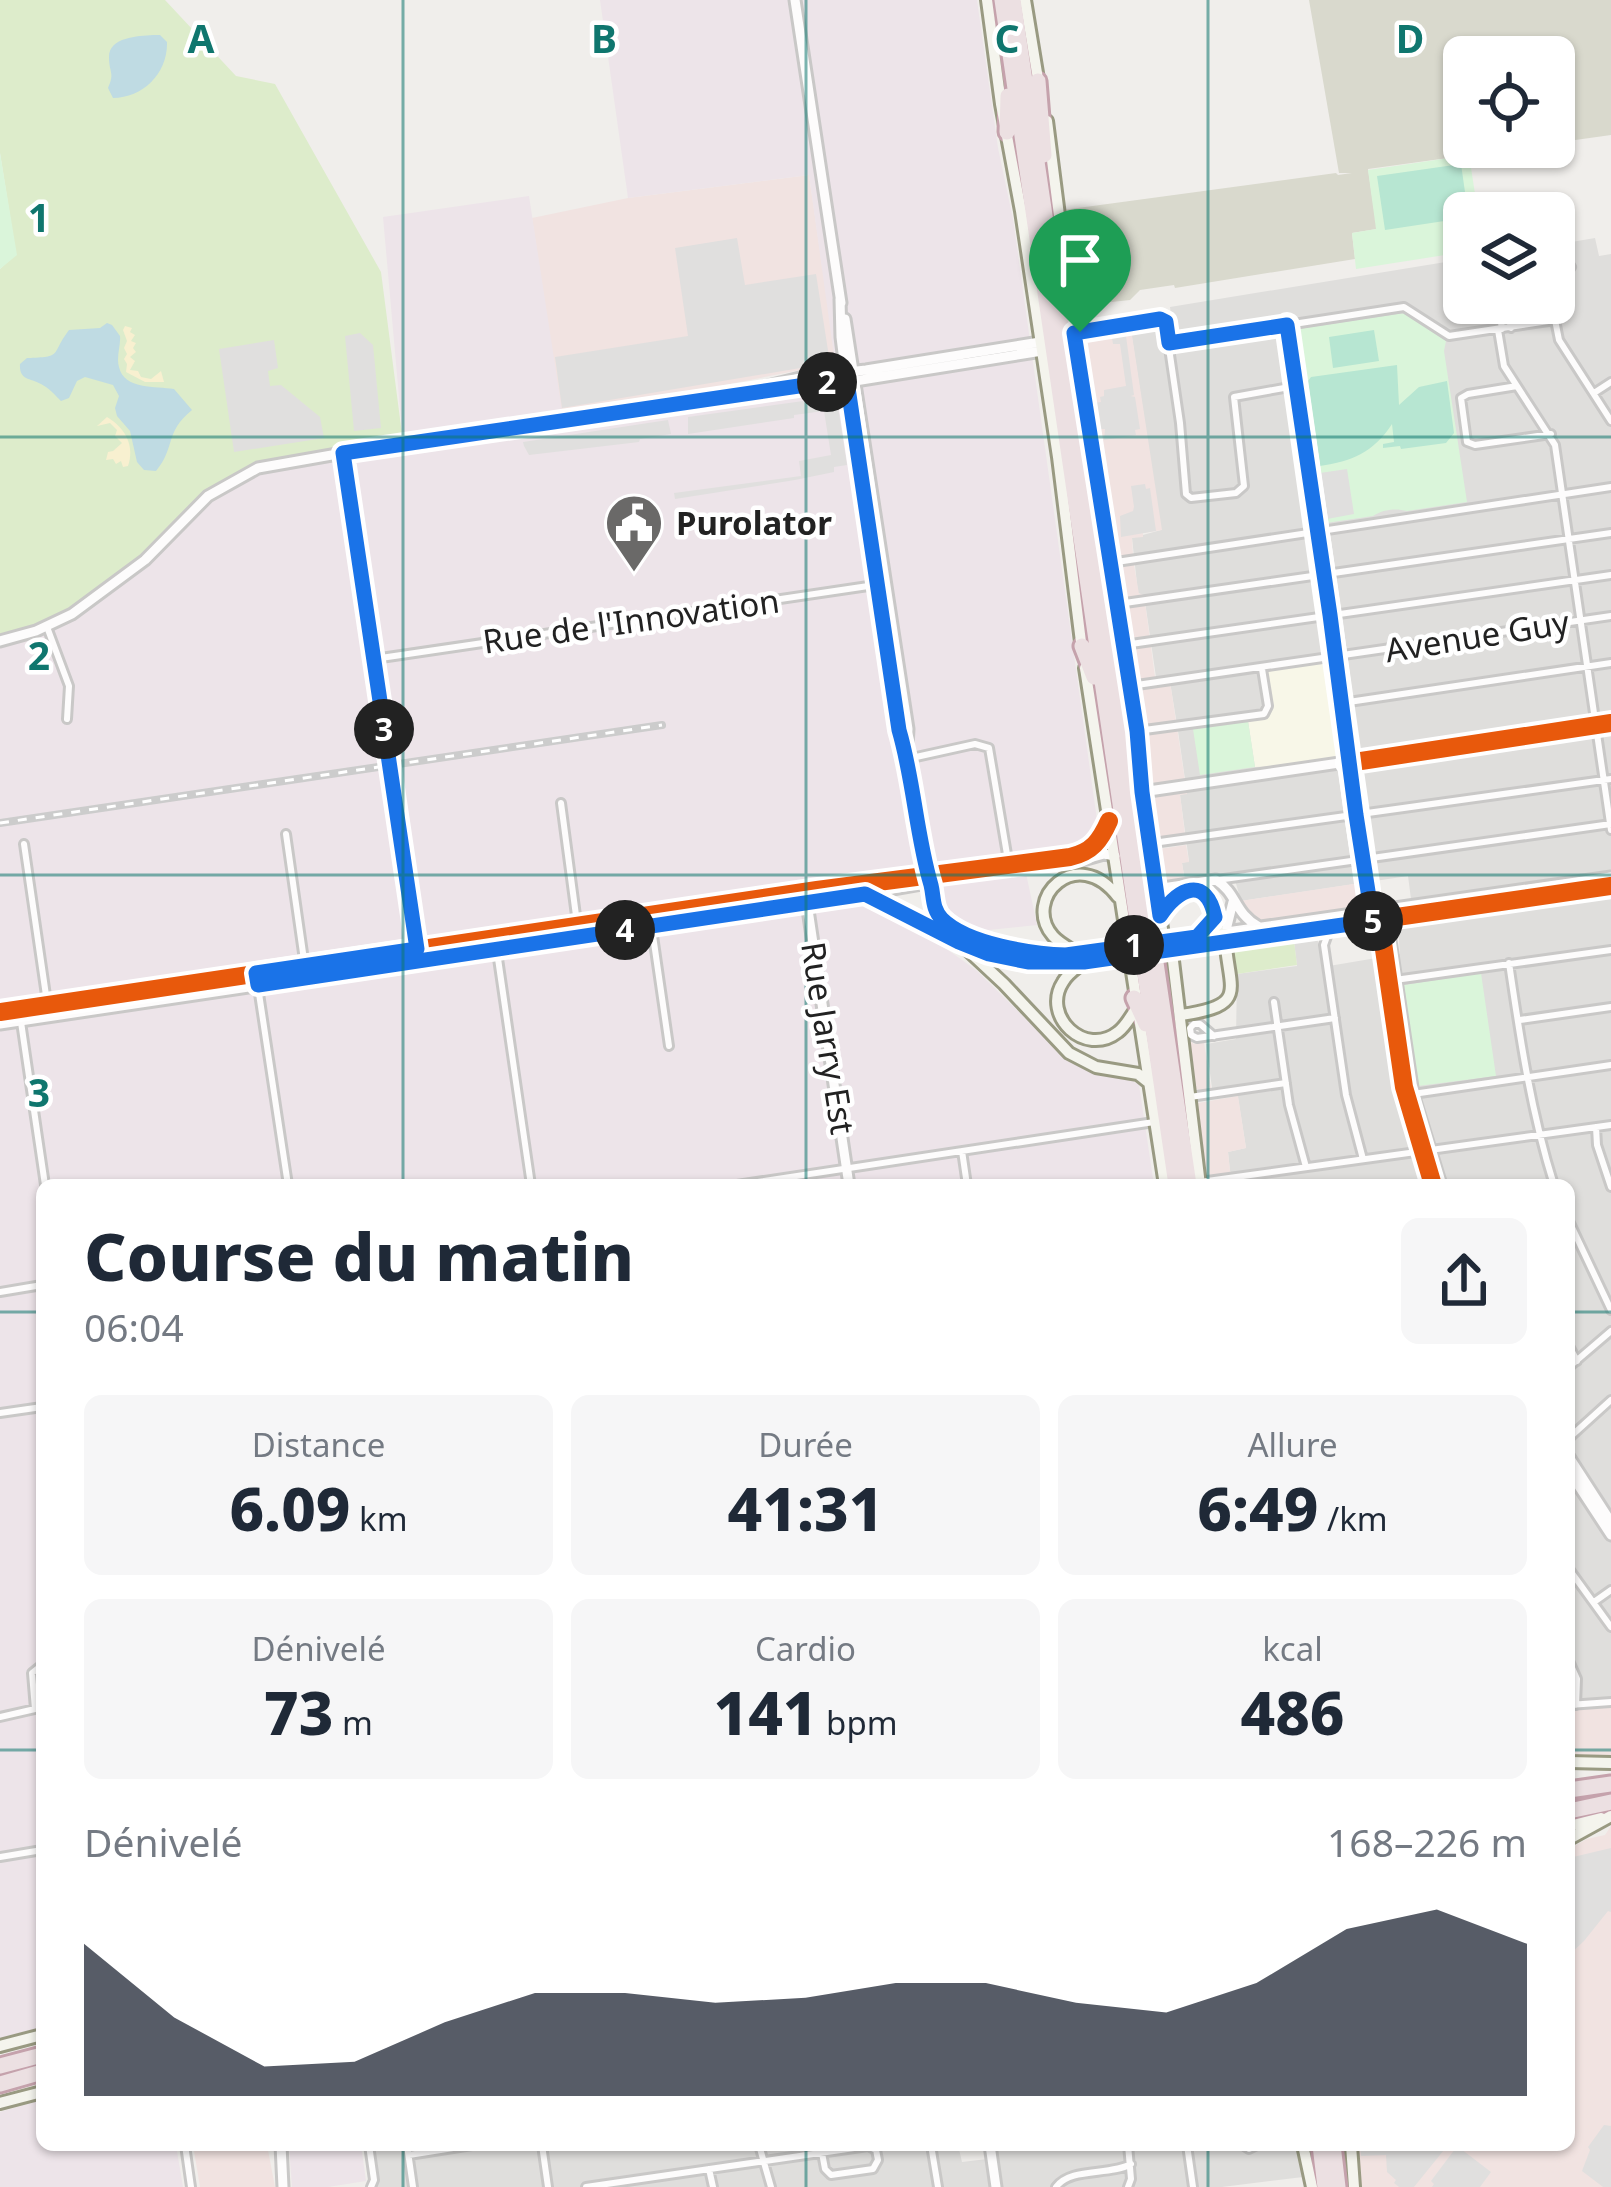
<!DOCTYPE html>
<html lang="fr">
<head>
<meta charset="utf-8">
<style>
	:root { --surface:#fff; --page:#f6f6f7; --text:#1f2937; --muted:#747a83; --accent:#111827 }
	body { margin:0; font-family:"Noto Sans",sans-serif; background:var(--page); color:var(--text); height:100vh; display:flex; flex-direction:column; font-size:45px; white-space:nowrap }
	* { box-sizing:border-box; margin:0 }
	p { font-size:39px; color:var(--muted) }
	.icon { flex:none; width:66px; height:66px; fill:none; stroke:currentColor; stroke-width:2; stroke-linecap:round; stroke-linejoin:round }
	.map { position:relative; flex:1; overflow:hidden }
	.sheet { position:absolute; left:36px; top:1179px; width:1539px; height:972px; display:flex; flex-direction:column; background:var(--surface); border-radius:18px; box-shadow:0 3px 9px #0004 }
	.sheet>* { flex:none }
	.tools { position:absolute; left:1443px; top:36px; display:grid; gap:24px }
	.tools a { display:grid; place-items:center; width:132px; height:132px; border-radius:18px; background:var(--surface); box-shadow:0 3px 9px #0004; font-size:60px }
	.pin { position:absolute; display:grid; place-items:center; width:102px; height:102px; color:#fff; margin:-123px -51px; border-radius:50% 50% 50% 0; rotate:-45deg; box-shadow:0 0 12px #0007 }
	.pin .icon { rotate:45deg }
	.km { position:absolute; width:60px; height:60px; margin:-30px; border-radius:50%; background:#222; color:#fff; font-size:33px; line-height:60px; text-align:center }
	.round { display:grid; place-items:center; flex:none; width:126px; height:126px; border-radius:18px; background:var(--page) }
	.overview { display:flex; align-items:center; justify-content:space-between; height:204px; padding:0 48px }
	h1 { font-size:66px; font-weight:800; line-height:90px }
	.figures { display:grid; grid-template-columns:repeat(3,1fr); gap:18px; height:204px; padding:12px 48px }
	.figures div { display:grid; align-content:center; border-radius:18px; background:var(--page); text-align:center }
	.figures b { font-size:60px; font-weight:800 }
	.figures small { font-size:33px; font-weight:400 }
	.figures p { font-size:33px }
	.chart { height:336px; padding:24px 48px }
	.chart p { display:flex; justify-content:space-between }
	.chart svg { width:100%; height:216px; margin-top:12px; fill:var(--accent); opacity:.7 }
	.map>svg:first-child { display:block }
	.residential { fill:#dfdedc }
	.commercial { fill:#f1e3e1 }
	.industrial { fill:#ede4e9 }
	.education { fill:#f8f7e8 }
	.construction { fill:#d9d9cd }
	.grass { fill:#ddeccb }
	.sand { fill:#f8f0d0 }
	.park { fill:#daf5da }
	.pitch { fill:#b7e6d2 }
	.parking { fill:#e0dfde }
	.water { fill:#bfdbe3 }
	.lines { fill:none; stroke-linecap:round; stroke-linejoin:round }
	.minor-casing { stroke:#c9c8c7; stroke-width:12 }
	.tertiary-casing { stroke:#c9c8c7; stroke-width:15 }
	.secondary-casing { stroke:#999a82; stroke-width:16 }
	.motorway-casing { stroke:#c5a2ac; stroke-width:21 }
	.minor { stroke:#fdfcfc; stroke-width:6 }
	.tertiary { stroke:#fdfcfc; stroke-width:9 }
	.secondary { stroke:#f4f4ed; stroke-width:10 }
	.motorway { stroke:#ece0e2; stroke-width:15 }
	.rail-casing { stroke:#ccc; stroke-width:8 }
	.rail { stroke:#fff; stroke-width:3; stroke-dasharray:9; stroke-linecap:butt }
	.tertiary-bridge-casing { stroke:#c9c8c7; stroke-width:15; stroke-linecap:butt }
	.tertiary-bridge { stroke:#fdfcfc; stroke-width:9 }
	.cycleway-casing { stroke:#fff; stroke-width:26 }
	.cycleway { stroke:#e8590c; stroke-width:18 }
	.route-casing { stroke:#fff; stroke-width:24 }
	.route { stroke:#1a73e8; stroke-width:15 }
	.grid { fill:none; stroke:#0f766e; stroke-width:3; stroke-opacity:0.55 }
	.labels { text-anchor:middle; stroke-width:9; stroke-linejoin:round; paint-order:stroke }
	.poi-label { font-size:33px; font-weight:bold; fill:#222; stroke:#fff; text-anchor:start }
	.street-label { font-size:33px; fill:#222; stroke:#fff }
	.grid-label { font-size:39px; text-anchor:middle; font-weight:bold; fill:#0f766e; stroke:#fff; stroke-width:9; stroke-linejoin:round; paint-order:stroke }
</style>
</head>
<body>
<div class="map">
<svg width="1611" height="2187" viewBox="0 0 1611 2187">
	<rect width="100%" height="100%" fill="#f0eeeb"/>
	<path class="residential" d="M1595 238 1599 256 1611 254V870L1411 899 1408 876 1241 901 1233 873 1185 881 1182 863 1189 861 1180 795 1187 793 1178 731 1169 676 1156 677 1144 595 1138 593 1132 538 1161 530 1131 331 1172 323 1170 307 1464 259V303H1554V245Z
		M1611 887V1698L1569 1704V1185H1237L1230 1171 1228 1152 1246 1148 1236 1085 1212 1088 1206 1044 1236 1039 1237 974 1297 966 1294 941 1317 937 1323 967 1400 954 1398 924Z
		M371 2145H958L962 2162 996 2158 995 2145H1297L1304 2177 1306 2187 1303 2177 1222 2187H377Z"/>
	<path class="commercial" d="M809 175 836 363 562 417 532 218 628 198Z
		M1131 329 1162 530 1143 533V537L1132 538 1133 555 1116 557 1113 556 1080 343 1086 336Z
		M1134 565 1139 594 1144 595 1155 677 1169 675 1187 794 1180 795 1185 835 1158 838 1155 835 1150 803 1156 798 1153 781 1146 779 1143 725 1140 724 1136 691 1138 690 1130 649 1133 647 1131 640H1128L1126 608 1117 568Z
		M1186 845 1189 862 1182 863 1185 881 1162 882 1157 852 1159 849Z
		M1360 883 1364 904 1361 907 1260 921 1254 920 1240 901Z
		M1187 1038 1194 1044 1204 1042 1211 1088 1199 1090 1194 1088Z
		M1238 1096 1246 1148 1228 1152 1230 1171 1237 1185H1206L1198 1103Z
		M1611 1708V1757L1569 1755V1709Z
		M1611 1826V2187H1359L1361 2173 1356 2145H1569V1849L1587 1839 1605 1835Z
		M193 2145H267L275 2187H200Z"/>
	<path class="industrial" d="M600 0H977L998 148 1013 219 1098 827 1093 841 1083 848 1023 859 1037 925 979 931 951 917 944 912 940 902 939 892 944 886 939 869H932L930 864 917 866 914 869 871 874 874 908 948 950 976 970 1071 1063 1101 1076 1128 1078 1139 1085 1154 1185H42V2027L0 2038V648L12 645 2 637 232 474 403 442 383 217 529 196 563 417 744 389 763 380 835 363 809 175 628 198Z
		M42 2100V2145H176L183 2187H0V2112Z
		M289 2145H361L366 2181 328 2187H292Z"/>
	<path class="education" d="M1333 658 1348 763 1255 767 1248 721 1267 712 1262 669Z"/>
	<path class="construction" d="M1309 0H1611V135L1554 143V57H1464V147H1527L1368 169 1377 229 1352 233 1355 259 1175 288 1174 285 1140 290 1130 300 1074 306 1063 210 1336 173 1338 175 1352 173H1339Z"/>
	<path class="grass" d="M0 0H165L236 76 275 84 381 272 403 442 265 466 220 487 159 547 72 614 0 641V269L16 254 0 153Z
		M1294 941 1297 965 1237 974 1234 950Z"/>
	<path class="sand" d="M125 326 132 328 130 332 135 335 131 341 136 343 133 348 136 352 130 357 135 361 130 370 138 371 141 377 151 379 161 371 164 382H145L126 372 127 364 124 359 127 354 124 348 127 341 123 330Z
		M107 417C126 428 135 447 128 466L123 467 121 461 116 464 113 459 106 460 108 452 113 451 122 443 115 436 117 430 110 423 97 426Z"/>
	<path class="park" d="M0 153 17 255 0 269Z
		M1469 155 1478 213H1464V252L1356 269 1352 233 1376 229 1368 170Z
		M1404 313 1446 341 1444 351 1467 502 1407 511C1396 508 1383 509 1373 516L1326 523 1323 521 1295 332 1298 329Z
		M1248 721 1255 767 1200 775 1193 729Z
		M1481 973 1496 1076 1418 1086 1404 985Z"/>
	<path class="pitch" d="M1461 164 1468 213H1464V218L1385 230 1377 176Z
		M1374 330 1379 361 1333 368 1329 337Z
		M1397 365 1399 405 1419 387 1447 381 1454 433 1446 443 1401 449 1400 446 1383 448V444L1394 442 1392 424C1373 453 1352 461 1320 466L1308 381 1311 377Z"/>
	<path class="parking" d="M737 238 745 285 816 274 830 363 562 408 555 357 688 336 675 248Z
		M360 333 373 345 381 428 354 431 345 336Z
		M1126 336 1134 395 1131 396 1135 397 1140 429 1135 430 1136 435 1104 440 1105 429H1098L1094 403 1101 402 1100 397 1104 396V390L1126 386 1120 344H1113L1112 338Z
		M274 340 278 368 268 371 270 386 281 385 320 417 324 438 234 452 219 349Z
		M832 397 834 407H838L847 465 834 467V472L795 480 675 499 674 493 801 476 799 461 831 455 824 411 794 415V418L688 434V417Z
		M668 420 671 434 640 439 639 442 529 455 524 446 523 442Z
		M1347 469 1354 514 1327 519 1320 473Z
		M1145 484 1146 489 1150 488 1156 531 1121 537 1120 516 1133 511 1134 507 1131 486Z
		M1611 1848V1912L1608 1911 1584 1941 1569 1955V1858Z
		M1604 2125 1611 2126V2187H1603L1582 2171 1590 2150 1588 2147Z
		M1360 2145H1448L1414 2187H1399L1394 2183 1396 2180 1387 2172 1386 2155 1361 2156Z
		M1455 2149 1458 2151 1461 2149 1491 2172 1480 2187H1432L1434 2184 1431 2181Z"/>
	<path class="water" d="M153 35H160L167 42C168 73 143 98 113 98L108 88C115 72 109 73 109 57 109 37 138 36 153 35Z
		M107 323 112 325 120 336C121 345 116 357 119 367 124 390 156 386 174 389L192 410C164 433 176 447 156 471L144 470 137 462 130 431 117 416 115 408 119 396 113 385 85 377 77 381 69 398 61 401C55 395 49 388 41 384 29 378 19 380 20 364L27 358C64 357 50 355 69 330L100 328Z"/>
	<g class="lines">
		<defs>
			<path id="minor" d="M1554 265 1558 259 1564 258 1571 267 1564 275H1558L1554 269
				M1558 275 1555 320 1559 340 1611 421
				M1498 303 1502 329
				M1506 303 1511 328
				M1287 325 1370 904 1374 911
				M1498 330 1504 366 1555 445 1611 830
				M1074 333 1159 319 1165 321 1180 423 1186 494 1191 498 1236 493 1244 486 1234 397 1295 386
				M1170 343 1404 307 1449 336 1555 320
				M1517 386 1468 394 1461 398 1467 442 1475 445 1551 434
				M1594 393 1611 382
				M343 453 419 961
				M1110 563 1611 487
				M1118 604 1611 533
				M47 627 69 686 67 719
				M1124 645 1611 575
				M374 659 875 585
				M1130 686 1611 616
				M1342 703 1611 663
				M1137 731 1264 714 1268 706 1262 669
				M907 759 975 744 989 748 1010 872
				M561 803 579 938
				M286 834 305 967
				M1153 843 1611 779
				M24 844 49 1016
				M1217 880 1611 824
				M650 915 669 1046
				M1330 928 1324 945 1346 1095 1363 1159
				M495 938 531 1185
				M1509 963C1520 1038 1531 1112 1554 1185
				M1395 980 1611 950
				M258 987 288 1185
				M1274 1002 1289 1105 1306 1167
				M1520 1020 1611 1007
				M21 1022 45 1185
				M1214 1036 1200 1024H1194L1190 1028 1191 1035 1197 1038 1335 1018
				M1413 1094 1611 1065
				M1190 1097 1286 1083
				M1596 1127 1597 1145 1611 1187
				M962 1151 967 1185
				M1200 1182 1611 1125
				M737 1185 1154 1122
				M1569 1221 1611 1310
				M0 1292 42 1285
				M1569 1346 1577 1361
				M1569 1367 1611 1331
				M0 1413 42 1407
				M1569 1438 1611 1400
				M1569 1569 1611 1627
				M1594 1602 1611 1590
				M1569 1661 1577 1679 1576 1705
				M1569 1705 1611 1702
				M0 1717 35 1709 32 1673 42 1665
				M0 1857 42 1850
				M185 2145 191 2187
				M369 2145 374 2180 371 2187
				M407 2145 413 2187
				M542 2145 548 2187
				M759 2145 771 2187
				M931 2145 938 2187
				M1187 2145 1193 2187
				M1243 2145 1249 2149 1257 2145
				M409 2155 472 2145
				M709 2169 713 2187
				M586 2187 868 2146 876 2150 878 2160 873 2169 831 2175 825 2169 822 2153
				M1056 2187C1071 2167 1109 2176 1131 2164
				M1128 2187 1131 2179 1128 2145"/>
			<path id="tertiary" d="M795 0 841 303
				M840 299 841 337 849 401 899 731 907 759 924 869 935 908 942 919 983 940 1031 952 1066 955 1115 948
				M845 319 908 729 907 747
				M756 389 804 377 866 370 1040 342
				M0 641 36 631 72 614 145 560 208 496 258 468 343 453 728 396 855 381 1042 351
				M1142 792 1611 723
				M1079 861 1104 854 1115 856
				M1156 889 1216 880C1238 894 1233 912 1259 927
				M865 894C881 904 899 911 916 920 990 958 1033 970 1117 958
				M807 903 849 1185
				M1376 916 1381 929 1404 1087 1433 1185
				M1382 919 1388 927 1413 1094 1441 1185
				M1225 934 1233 902
				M1177 939 1611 877
				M1179 949 1611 886
				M0 1012 817 890 1070 857 1092 849 1108 824
				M0 1024 813 903 938 881
				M1569 1457 1611 1522
				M1569 1471 1611 1535
				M281 2145 283 2187
				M990 2145 996 2187"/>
			<path id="secondary" d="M987 0 1001 104 1021 211 1058 457 1082 650
				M1025 0 1039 85
				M1047 121 1074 333 1128 674 1158 903 1165 948 1173 961 1200 1185
				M1085 668 1165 1185
				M1161 916 1178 893 1198 891C1219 902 1211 924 1223 940
				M1197 936 1215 917
				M959 942 1004 984 1069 1053 1096 1067 1138 1074 1148 1082
				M1077 953C1069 948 1059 943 1053 936 1021 899 1077 843 1118 897
				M1084 962C1077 968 1068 973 1063 982 1041 1016 1085 1058 1118 1032 1126 1026 1130 1017 1136 1009
				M1181 1015C1252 1005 1227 989 1225 934
				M1569 1762 1611 1763
				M1569 1826 1601 1818
				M1569 1839 1611 1816
				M0 2046 42 2035
				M0 2103 42 2092
				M1303 2145 1312 2187
				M1351 2145 1354 2187"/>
			<path id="motorway" d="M1002 0 1176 1185
				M1013 0 1189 1185
				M1038 81 1044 155
				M1007 132 1008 96
				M1082 646 1094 677
				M1134 998 1146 1024
				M1569 1790 1611 1784
				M1569 1811 1611 1802
				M0 2066 42 2055
				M0 2084 42 2072
				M1320 2145 1325 2187
				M1333 2145 1338 2187"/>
		</defs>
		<use href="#minor" class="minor-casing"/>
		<use href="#tertiary" class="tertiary-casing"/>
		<use href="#secondary" class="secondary-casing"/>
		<use href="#motorway" class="motorway-casing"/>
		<use href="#minor" class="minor"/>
		<use href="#tertiary" class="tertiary"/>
		<use href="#secondary" class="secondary"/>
		<use href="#motorway" class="motorway"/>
		<defs>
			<path id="rail" d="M0 823 662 725"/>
		</defs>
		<use href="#rail" class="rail-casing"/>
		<use href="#rail" class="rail"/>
		<defs>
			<path id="tertiary-bridge" d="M1115 948 1177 939
				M1117 958 1179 949"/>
		</defs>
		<use href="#tertiary-bridge" class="tertiary-bridge-casing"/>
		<use href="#tertiary-bridge" class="tertiary-bridge"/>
		<defs>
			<path id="cycleway" d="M1287 325 1370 904 1381 929 1404 1087 1433 1185
				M1348 763 1611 723
				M1383 919 1611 886
				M0 1012 817 890 1070 857C1092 852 1100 841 1109 821"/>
		</defs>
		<use href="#cycleway" class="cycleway-casing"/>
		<use href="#cycleway" class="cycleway"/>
	</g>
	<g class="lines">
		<defs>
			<path id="route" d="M1160 319 1166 322 1169 343 1287 325 1330 615 1356 815 1370 904 1378 920 1084 962H1028L989 954 959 942 865 894 258 985 256 973 417 949 343 453 833 381H847L899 730C914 781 916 834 931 885 934 897 932 909 942 919 967 944 1032 954 1066 955L1197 937 1215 917C1206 875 1178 888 1160 916L1142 792 1137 731 1074 333Z"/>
		</defs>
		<use href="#route" class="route-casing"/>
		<use href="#route" class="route"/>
	</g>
	<path class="grid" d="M403 0V1185M806 0V1185M1208 0V1185M0 437H1611M0 875H1611M0 1312H42M1569 1312H1611M0 1750H42M1569 1750H1611M403 2145V2187M806 2145V2187M1208 2145V2187"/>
	<defs>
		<symbol id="civic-pin" viewBox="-11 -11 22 30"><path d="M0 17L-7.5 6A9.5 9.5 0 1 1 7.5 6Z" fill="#6a6968" stroke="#fff"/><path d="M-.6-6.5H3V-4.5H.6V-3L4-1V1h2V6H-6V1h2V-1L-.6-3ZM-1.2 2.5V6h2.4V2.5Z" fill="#fff"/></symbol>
	</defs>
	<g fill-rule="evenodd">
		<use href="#civic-pin" x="601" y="490" width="66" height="90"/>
	</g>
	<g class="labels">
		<g class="poi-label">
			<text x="676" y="535">Purolator</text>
		</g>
		<g class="street-label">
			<text transform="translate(631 621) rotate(-8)" y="12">Rue de l'Innovation</text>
			<text transform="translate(1477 636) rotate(-9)" y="12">Avenue Guy</text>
			<text transform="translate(828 1038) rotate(81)" y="12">Rue Jarry Est</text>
		</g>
	</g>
	<g class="grid-label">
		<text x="201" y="53">A</text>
		<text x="604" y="53">B</text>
		<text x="1007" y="53">C</text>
		<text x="1410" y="53">D</text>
		<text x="39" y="232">1</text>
		<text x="39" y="670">2</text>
		<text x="39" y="1107">3</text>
	</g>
</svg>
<div class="tools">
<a><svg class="icon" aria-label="locate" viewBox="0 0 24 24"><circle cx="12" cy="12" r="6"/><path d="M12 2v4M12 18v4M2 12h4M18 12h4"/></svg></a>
<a><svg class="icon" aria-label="layers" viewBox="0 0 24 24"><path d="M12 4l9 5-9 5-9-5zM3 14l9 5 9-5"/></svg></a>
</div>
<div class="pin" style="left:1080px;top:332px;background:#1e9e55"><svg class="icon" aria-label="arrive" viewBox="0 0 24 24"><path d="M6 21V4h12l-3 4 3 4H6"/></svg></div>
<b class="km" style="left:1134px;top:945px">1</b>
<b class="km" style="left:827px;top:382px">2</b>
<b class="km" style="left:384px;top:729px">3</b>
<b class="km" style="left:625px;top:930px">4</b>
<b class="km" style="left:1373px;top:921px">5</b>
<section class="sheet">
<div class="overview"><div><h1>Course du matin</h1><p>06:04</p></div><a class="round"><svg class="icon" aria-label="share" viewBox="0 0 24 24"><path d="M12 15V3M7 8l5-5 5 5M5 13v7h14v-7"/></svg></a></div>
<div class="figures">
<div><p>Distance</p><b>6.09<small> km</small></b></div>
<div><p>Durée</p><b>41:31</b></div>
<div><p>Allure</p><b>6:49<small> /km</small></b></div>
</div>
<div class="figures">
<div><p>Dénivelé</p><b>73<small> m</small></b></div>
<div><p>Cardio</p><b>141<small> bpm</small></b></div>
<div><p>kcal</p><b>486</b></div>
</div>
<div class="chart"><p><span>Dénivelé</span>168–226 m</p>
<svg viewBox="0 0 160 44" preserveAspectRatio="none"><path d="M0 44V13L10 28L20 38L30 37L40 29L50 23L60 23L70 25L80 24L90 21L100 21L110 25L120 27L130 21L140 10L150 6L160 13V44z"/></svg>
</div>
</section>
</div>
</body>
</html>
